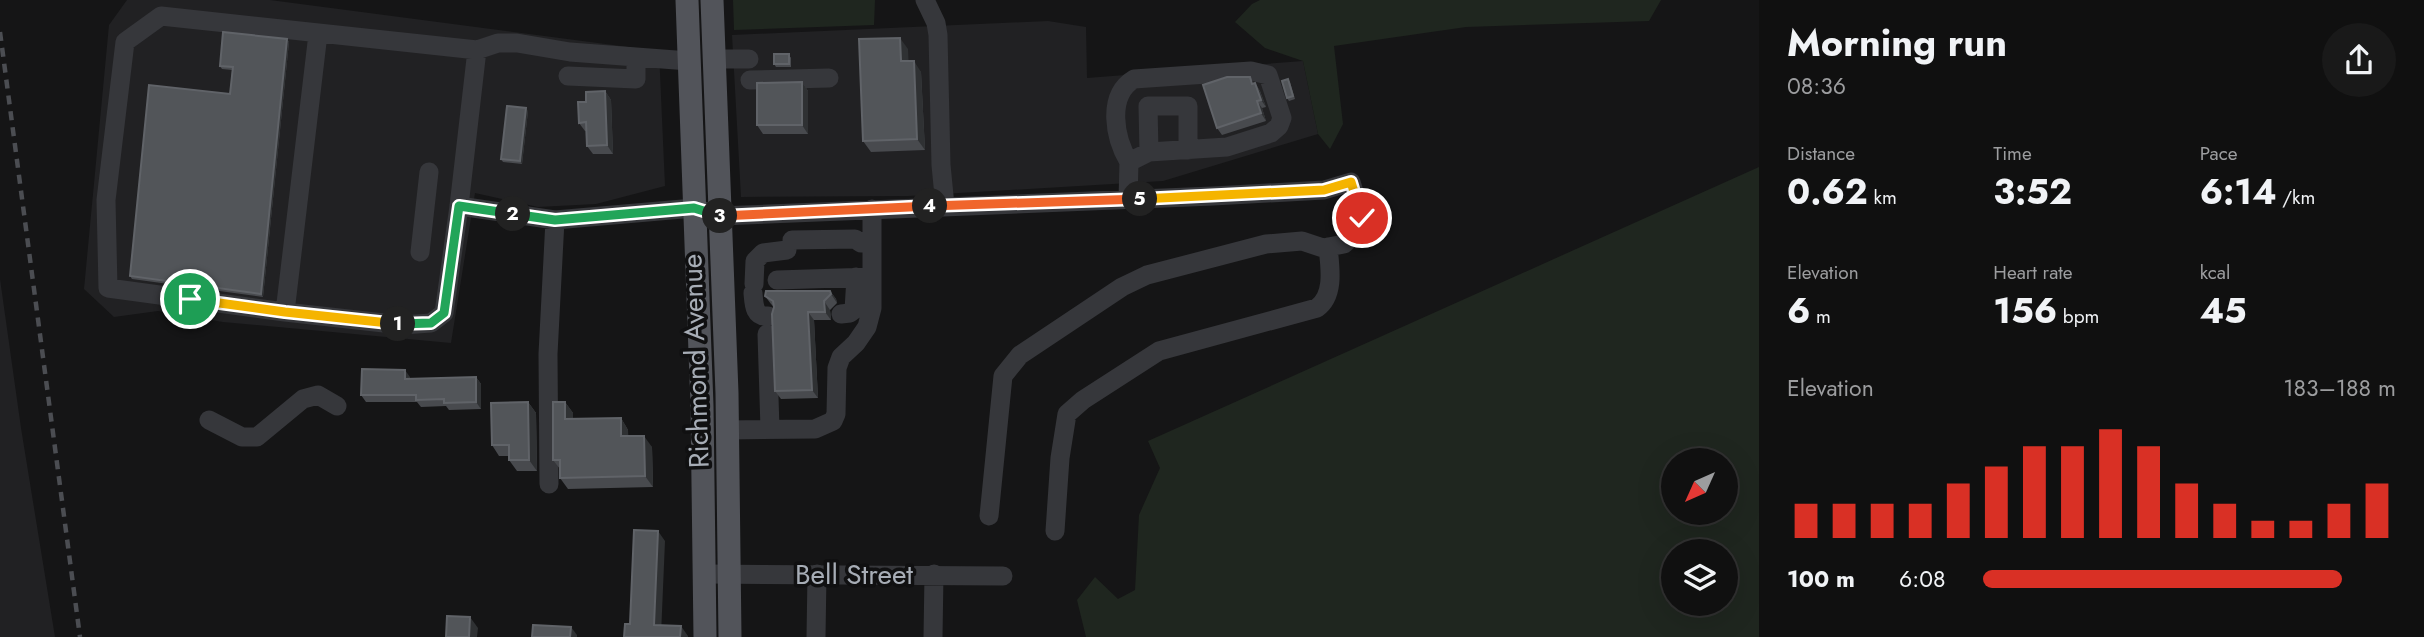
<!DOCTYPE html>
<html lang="en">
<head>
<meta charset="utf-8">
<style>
	:root { --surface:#101010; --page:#191919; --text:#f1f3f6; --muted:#9c9d9f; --line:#303030; --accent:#d93025 }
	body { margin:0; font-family:Jost,sans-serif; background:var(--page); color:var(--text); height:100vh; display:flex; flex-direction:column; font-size:26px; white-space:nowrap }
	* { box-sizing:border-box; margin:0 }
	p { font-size:23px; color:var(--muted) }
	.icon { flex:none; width:38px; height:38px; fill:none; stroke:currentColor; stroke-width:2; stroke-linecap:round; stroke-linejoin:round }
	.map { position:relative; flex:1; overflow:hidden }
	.details { display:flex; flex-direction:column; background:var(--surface); width:665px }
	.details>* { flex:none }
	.needle { width:46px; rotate:225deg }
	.fabs { position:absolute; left:1661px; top:448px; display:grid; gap:14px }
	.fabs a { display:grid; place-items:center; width:77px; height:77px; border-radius:50%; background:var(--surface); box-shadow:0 7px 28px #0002,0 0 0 2px var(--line); font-size:35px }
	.pin { position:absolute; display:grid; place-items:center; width:60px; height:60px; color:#fff; margin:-30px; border:4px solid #fff; border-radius:50%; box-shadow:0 2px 7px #0007 }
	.km { position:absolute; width:35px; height:35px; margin:-18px; border-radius:50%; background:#222; color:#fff; font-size:19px; line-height:35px; text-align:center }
	.round { display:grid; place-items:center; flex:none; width:74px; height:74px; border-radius:37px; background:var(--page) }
	.overview { display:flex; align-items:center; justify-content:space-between; height:119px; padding:0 28px }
	h1 { font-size:38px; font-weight:700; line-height:52px }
	.metrics { display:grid; grid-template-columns:repeat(3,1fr); gap:10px; height:119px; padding:7px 28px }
	.metrics div { display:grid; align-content:center }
	.metrics b { font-size:35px; font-weight:700 }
	.metrics small { font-size:19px; font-weight:400 }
	.metrics p { font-size:19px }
	.chart { height:196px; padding:14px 28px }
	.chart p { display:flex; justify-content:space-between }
	.chart svg { width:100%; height:126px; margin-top:7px; stroke:var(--accent); stroke-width:6 }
	ul { padding:0 28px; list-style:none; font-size:23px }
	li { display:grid; grid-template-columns:112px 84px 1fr; align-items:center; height:52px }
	li i { height:18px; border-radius:9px; background:var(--accent) }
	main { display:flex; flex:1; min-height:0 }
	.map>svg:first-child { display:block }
	.built { fill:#212123 }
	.green { fill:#1f261f; fill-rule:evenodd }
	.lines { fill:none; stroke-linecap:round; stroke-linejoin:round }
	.minor { stroke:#36373b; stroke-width:19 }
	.major { stroke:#52545a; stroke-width:23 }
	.rail { stroke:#4b4d52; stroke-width:4.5; stroke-dasharray:9 7; stroke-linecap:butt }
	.wall { fill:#484a4e }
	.shaded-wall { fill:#2f3133 }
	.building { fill:#525559; stroke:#606368; stroke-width:2 }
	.split-1-casing { stroke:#fff; stroke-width:14 }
	.split-2-casing { stroke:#fff; stroke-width:14 }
	.split-3-casing { stroke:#fff; stroke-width:14 }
	.split-4-casing { stroke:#fff; stroke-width:14 }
	.split-5-casing { stroke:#fff; stroke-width:14 }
	.split-6-casing { stroke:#fff; stroke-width:14 }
	.split-1 { stroke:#f5b400; stroke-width:9 }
	.split-2 { stroke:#22a559; stroke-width:9 }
	.split-3 { stroke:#22a559; stroke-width:9 }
	.split-4 { stroke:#f0652b; stroke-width:9 }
	.split-5 { stroke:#f0652b; stroke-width:9 }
	.split-6 { stroke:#f5b400; stroke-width:9 }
	.labels { text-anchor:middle; stroke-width:7; stroke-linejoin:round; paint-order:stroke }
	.street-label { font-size:28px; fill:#a7adb6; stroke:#101011 }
</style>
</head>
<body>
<main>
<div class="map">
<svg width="1759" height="637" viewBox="0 0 1759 637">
	<rect width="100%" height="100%" fill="#151516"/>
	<path class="built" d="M127 0H270L659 51 665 186 596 204 538 207 475 193 451 343 223 322 158 311 114 317 84 289 109 25Z
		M1048 21 1086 27 1087 78 1303 61 1318 134 1163 181 908 196 741 197 732 35Z
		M0 279 21 428 55 637H0Z"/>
	<path class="green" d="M733 0H875L874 25 734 30Z
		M1260 0H1661L1649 21 1466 27 1334 46 1343 124 1330 149 1318 134 1303 61 1265 48 1235 22 1252 4Z
		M1759 167V637H1086L1077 600 1095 577 1118 599 1135 590 1139 515 1160 468 1148 441ZM1726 460V513H1673V460ZM1726 551V604H1673V551Z"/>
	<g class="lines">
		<path class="minor" d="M925 0 936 23 938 35 941 165 945 206
			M318 34 285 312 402 325 431 323 444 313 459 206 477 50
			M714 59H749
			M568 76 636 79V57
			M750 80 829 78
			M1149 152 1148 106H1188V150
			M1128 199 1129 162 1149 152 1227 147 1271 133 1279 126 1282 118 1268 75 1251 71 1134 79C1106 96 1115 139 1129 162
			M459 206 555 220 694 208 720 216 1213 196 1324 190 1351 182 1362 218 1358 231 1344 244 1323 248 1302 241 1266 244 1147 275 1122 287 1020 355 1003 376 989 516
			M792 240 855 239 861 243H872
			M420 252 429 172
			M777 280 872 277
			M754 284 755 261 763 253 787 250
			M753 293C754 305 754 317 768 316
			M285 312 108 288 106 200 125 42 161 16 477 50 498 43H517L570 52 689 61
			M841 314 850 313 854 310 856 277
			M767 334 770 429
			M209 420 242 437H257L303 399 318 395 337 406
			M728 430 815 429 833 421 836 414 837 368 841 357 856 343 867 327 872 308V209
			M549 484 548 354 555 220
			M1055 531 1060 458 1067 414 1083 400 1159 351 1317 308C1335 295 1330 267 1328 247
			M705 574 1003 576
			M816 637 817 574
			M933 637 934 574"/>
		<path class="major" d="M687 0 702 406 705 637
			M712 0 727 393 730 637"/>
		<path class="rail" d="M0 32 80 637"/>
	</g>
	<path class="wall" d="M287 39 289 42 263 297 132 279 130 276 230 94 232 70 222 69 220 66Z
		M908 49V61L921 72 925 150 871 152 863 141Z
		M791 57V67H776L774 64Z
		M1288 79 1290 82 1295 99 1289 101 1287 98Z
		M802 82 808 91V134H763L757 125Z
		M1255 83 1260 91 1266 107 1262 108 1266 121 1222 135 1217 128Z
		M605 91 611 100 613 154H593L587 146 586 131H585L579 123Z
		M528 111 522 164 503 162 501 159Z
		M830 291 836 299 837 303 830 310 831 320H814L818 398 781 399 775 391 774 307 771 304 765 296Z
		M410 377V379L476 377 481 384V409L449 410 446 406 421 407 417 402H366L361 395Z
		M528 402 536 413 537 471H517L509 460V456H499L492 445Z
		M565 402 573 413V419L621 418 628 430V436L652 447 653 487 568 489 560 478V469L553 460Z"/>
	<path class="shaded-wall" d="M900 38 908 49 909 72 901 61Z
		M287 39 289 42 263 297 261 294Z
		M914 61 921 72 925 150 917 139Z
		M802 82 808 91V134L802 125Z
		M1255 83 1260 91 1266 107 1261 100Z
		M605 91 611 100 613 154 607 145Z
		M1257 101 1262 108 1266 121 1261 113Z
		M526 108 528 111 522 164 520 161Z
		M830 291 836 299 837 303 831 294Z
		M824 301 830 310 831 320 825 312Z
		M808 312 814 320 818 398 812 390Z
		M405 370 410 377V386L405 379Z
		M476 377 481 384V409L476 402Z
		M528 402 536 413 537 471 529 460Z
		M565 402 573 413V430L565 419Z
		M621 418 628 430 629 447 621 436Z
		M644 436 652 447 653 487 645 476Z
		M658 531 665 541 661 635 654 625Z
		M470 617 478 628 477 637H469Z
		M681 626 688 636V637H680Z
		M571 627 577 635V637H570Z"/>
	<path class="building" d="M223 32 287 39 261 294 130 276 149 85 230 94 233 67 220 66Z
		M900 38 901 61H914L917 139 863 141 859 39Z
		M774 54H789V64H774Z
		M1227 77H1250L1252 84 1255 83 1261 100 1257 101 1261 113 1217 128 1203 85Z
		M1288 79 1293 96 1287 98 1282 81Z
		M802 82V125H757V83Z
		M605 91 607 145 587 146 586 122 579 123 578 102H586V92Z
		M507 106 526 108 520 161 501 159Z
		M766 291H830L831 294 824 301 825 312H808L812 390 775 391 772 314 774 307 773 301 765 296Z
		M362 369 405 370V379L476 377V402L444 403V399L416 400V395H361Z
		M528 402 529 460H509V445H492L491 403Z
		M553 402H565V419L621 418V436H644L645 476 560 478V460H553Z
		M634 530 658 531 654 625 681 626 680 637H624L625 624H630Z
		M447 616 470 617 469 637H446Z
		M533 625 571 627 570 637H532Z"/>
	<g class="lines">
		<defs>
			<path id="split-1" d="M190 299 285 312 398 324"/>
			<path id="split-2" d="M398 324 431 323 444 313 459 206 513 214"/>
			<path id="split-3" d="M513 214 555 220 694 208 720 216"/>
			<path id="split-4" d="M720 216 930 206"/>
			<path id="split-5" d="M930 206 1140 199"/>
			<path id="split-6" d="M1140 199 1324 190 1351 182 1362 218"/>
		</defs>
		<use href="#split-1" class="split-1-casing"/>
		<use href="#split-2" class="split-2-casing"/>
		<use href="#split-3" class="split-3-casing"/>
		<use href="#split-4" class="split-4-casing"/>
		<use href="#split-5" class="split-5-casing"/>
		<use href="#split-6" class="split-6-casing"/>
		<use href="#split-1" class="split-1"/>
		<use href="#split-2" class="split-2"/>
		<use href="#split-3" class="split-3"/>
		<use href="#split-4" class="split-4"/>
		<use href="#split-5" class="split-5"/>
		<use href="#split-6" class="split-6"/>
	</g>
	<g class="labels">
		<g class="street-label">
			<text transform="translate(695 361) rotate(-92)" y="10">Richmond Avenue</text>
			<text x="854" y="584">Bell Street</text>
		</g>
	</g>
</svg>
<div class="fabs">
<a><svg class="needle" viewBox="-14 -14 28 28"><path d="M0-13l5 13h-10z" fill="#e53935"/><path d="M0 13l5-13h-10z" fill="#9c9d9f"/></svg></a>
<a><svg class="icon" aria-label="layers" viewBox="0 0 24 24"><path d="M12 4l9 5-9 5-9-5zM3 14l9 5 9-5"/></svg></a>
</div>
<div class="pin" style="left:190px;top:299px;background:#1e9e55"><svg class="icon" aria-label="arrive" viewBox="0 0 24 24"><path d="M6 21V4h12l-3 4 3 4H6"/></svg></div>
<div class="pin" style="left:1362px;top:218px;background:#d93025"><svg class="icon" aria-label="check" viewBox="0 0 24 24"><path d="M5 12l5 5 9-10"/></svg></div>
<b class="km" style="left:398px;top:324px">1</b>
<b class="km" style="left:513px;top:214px">2</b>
<b class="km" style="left:720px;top:216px">3</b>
<b class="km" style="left:930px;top:206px">4</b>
<b class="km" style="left:1140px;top:199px">5</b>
</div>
<section class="details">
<div class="overview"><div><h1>Morning run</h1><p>08:36</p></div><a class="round"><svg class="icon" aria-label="share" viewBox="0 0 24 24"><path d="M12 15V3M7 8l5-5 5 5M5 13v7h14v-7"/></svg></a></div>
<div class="metrics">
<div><p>Distance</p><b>0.62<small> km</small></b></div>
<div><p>Time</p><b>3:52</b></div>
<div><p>Pace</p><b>6:14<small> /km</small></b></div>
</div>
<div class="metrics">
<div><p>Elevation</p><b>6<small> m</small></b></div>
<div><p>Heart rate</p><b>156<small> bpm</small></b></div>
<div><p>kcal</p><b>45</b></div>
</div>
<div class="chart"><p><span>Elevation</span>183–188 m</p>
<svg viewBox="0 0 160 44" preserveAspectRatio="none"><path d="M5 44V32M15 44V32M25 44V32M35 44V32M45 44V25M55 44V19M65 44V12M75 44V12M85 44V6M95 44V12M105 44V25M115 44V32M125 44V38M135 44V38M145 44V32M155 44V25"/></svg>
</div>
<ul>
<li><b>100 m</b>6:08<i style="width:87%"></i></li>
</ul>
</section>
</main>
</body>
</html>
